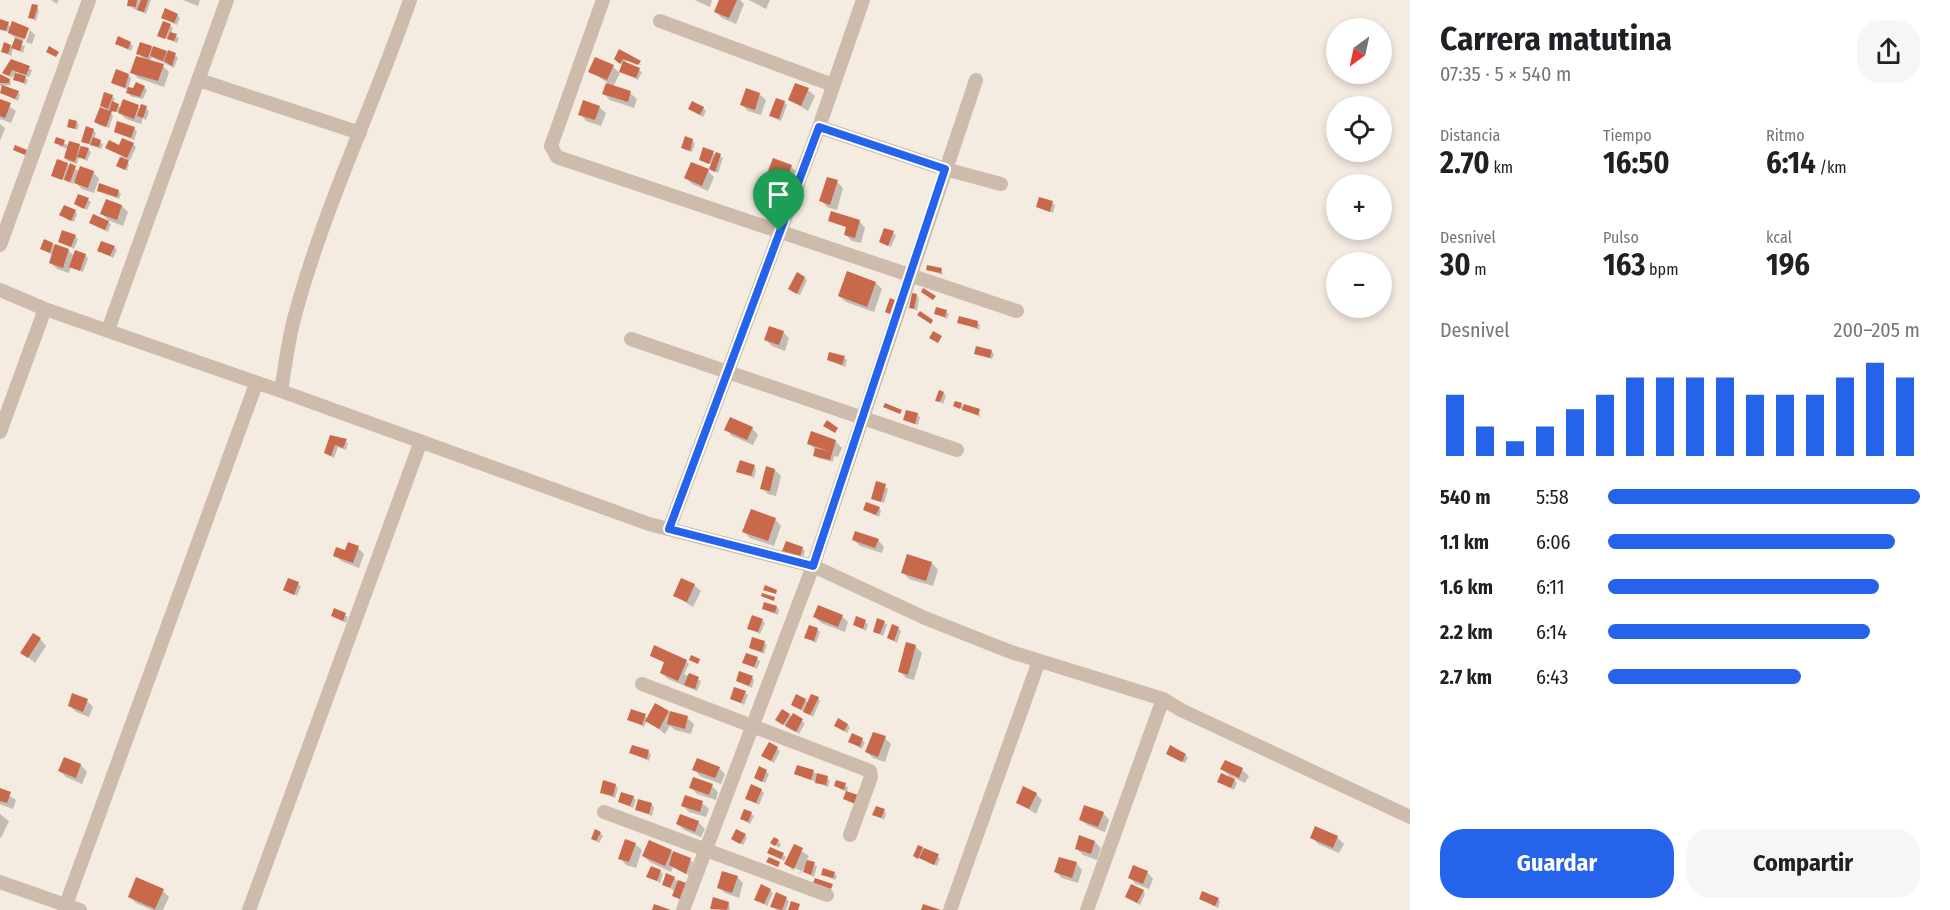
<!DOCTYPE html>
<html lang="es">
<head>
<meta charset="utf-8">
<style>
	:root { --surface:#fff; --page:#f6f6f6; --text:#202124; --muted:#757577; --accent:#2563eb }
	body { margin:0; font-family:"Fira Sans Condensed",sans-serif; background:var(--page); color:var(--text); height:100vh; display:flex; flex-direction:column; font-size:22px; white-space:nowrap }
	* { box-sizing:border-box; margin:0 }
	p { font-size:20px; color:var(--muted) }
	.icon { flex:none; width:33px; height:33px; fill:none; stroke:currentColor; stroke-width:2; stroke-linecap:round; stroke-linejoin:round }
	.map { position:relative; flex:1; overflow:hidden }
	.sheet { display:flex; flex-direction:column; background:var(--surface); width:540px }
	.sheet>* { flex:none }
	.needle { width:39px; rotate:213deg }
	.controls { position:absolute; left:1326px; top:18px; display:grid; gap:12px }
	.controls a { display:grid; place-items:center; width:66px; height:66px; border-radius:50%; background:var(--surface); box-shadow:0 3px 9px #0003; font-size:30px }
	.pin { position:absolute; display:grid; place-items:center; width:51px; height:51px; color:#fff; margin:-62px -26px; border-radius:50% 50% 50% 0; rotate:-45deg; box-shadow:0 0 6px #0007 }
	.pin .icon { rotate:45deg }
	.round { display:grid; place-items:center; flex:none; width:63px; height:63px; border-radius:24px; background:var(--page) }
	.headline { display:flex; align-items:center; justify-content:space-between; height:102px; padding:0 30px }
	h1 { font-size:33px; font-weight:700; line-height:45px }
	.figures { display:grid; grid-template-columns:repeat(3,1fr); gap:9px; height:102px; padding:6px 30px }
	.figures div { display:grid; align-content:center }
	.figures b { font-size:30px; font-weight:700 }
	.figures small { font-size:16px; font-weight:400 }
	.figures p { font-size:16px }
	.chart { height:168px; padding:12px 30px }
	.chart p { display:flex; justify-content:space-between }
	.chart svg { width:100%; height:108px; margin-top:6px; stroke:var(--accent); stroke-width:6 }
	.action { display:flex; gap:12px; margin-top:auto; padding:12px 30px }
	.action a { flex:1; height:69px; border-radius:24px; background:var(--accent); color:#fff; font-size:24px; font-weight:700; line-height:69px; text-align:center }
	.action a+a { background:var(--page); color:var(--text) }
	ul { padding:0 30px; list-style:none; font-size:20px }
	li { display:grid; grid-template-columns:96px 72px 1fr; align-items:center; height:45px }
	li i { height:15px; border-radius:8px; background:var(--accent) }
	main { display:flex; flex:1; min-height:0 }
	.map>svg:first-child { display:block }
	.shadow { fill:#0003; fill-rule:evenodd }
	.building { fill:#c8694b }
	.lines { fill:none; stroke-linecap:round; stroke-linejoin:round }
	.street { stroke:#cdbbac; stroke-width:14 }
	.route-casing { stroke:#fff; stroke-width:12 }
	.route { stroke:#2563eb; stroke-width:8 }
</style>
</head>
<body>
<main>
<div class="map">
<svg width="1410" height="910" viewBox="0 0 1410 910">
	<rect width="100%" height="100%" fill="#f4ebe1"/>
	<path class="shadow" d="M51 0H58V1L57 4Z
		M130 0H151L146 14 132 8Z
		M183 0H200L198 6Z
		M695 0H712L710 7Z
		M721 0H740L744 4 736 24 722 18 716 12Z
		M749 0H770L766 9Z
		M37 7 39 10 36 21 30 17Z
		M177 15 180 18 177 25 163 18Z
		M0 20 12 27 30 30H27L23 41H21V46L25 45 23 53 13 48 11 56 2 51 10 46 13 48 16 39 9 32 0 30Z
		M170 26 173 28 171 34 179 38 177 43 158 35Z
		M30 30 35 35 32 44 26 42Z
		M130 43 133 46 131 51 117 44Z
		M141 43 178 57 174 68 152 57 150 62 163 66 169 72 164 87 138 78 132 72 145 60 138 53Z
		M620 51 642 65 627 60 625 63 642 72 638 80 621 71 623 65 616 59Z
		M596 59 613 67 620 73 613 87 630 93 637 99 634 108 610 100 604 94 608 83 590 71Z
		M12 61 32 70 29 77 21 74 28 80 26 85 15 79 18 70 12 78 4 73Z
		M128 75 131 78 128 89 144 87 147 90 143 99 130 96 128 90 113 83Z
		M0 76 10 81 11 85 0 86Z
		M808 90 815 96 808 111 790 100Z
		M1 92H18L20 95 18 101Z
		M759 94 766 100 761 115 748 111 742 105Z
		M112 96 115 99 113 103 121 108H146L149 111 146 120 143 118 141 124 126 119 119 112 109 111 113 116 109 128 99 125 96 122 108 112 101 105Z
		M0 100 16 111 11 123 0 119Z
		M784 102 787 105 781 121 774 118 771 115Z
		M599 107 606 113 601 126 586 121 580 114Z
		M703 108 706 111 703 117 690 109Z
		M76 122 79 125 77 130 69 126Z
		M0 124 5 128 0 141Z
		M134 128 137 131 134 140 116 132Z
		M93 130 96 133 94 139 103 144 101 149 82 141Z
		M57 139 69 146 79 145 88 149 91 152 87 161 79 157 77 164 68 161 65 158 68 149 59 146Z
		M692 140 695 143 692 152 686 150 683 148Z
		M133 144 136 147 130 160 122 157 129 164 127 171 118 166 122 156 107 148Z
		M713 153 723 158 718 173 711 169 712 165 700 159Z
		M67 164 79 171 93 172 99 179 94 193 82 189 74 181 73 184 53 175Z
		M791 166 797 173 790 191 773 185 767 178Z
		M708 171 714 177 708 191 692 184 686 178Z
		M837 182 843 188 837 210 827 207 821 200Z
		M98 191H118L121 194 119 199Z
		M88 200 91 202 87 210 76 204Z
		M1052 203 1055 205 1053 213 1038 207Z
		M122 206 128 212 123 226 108 220 102 214Z
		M75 211 77 214 74 222 61 215Z
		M859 221 865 228 861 243 852 241 845 234Z
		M108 222 111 224 108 232 90 223Z
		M893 233 896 235 891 247 881 242Z
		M75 236 78 239 74 249 59 241Z
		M52 244 68 250 74 256 85 255 88 258 83 272 71 267 69 273 57 269 51 263 53 255 42 249Z
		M114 247 117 250 113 258 99 251Z
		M941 269 943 275 928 270Z
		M805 278 807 280 800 295 793 292Z
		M876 283 882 289 874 312 846 302 839 296Z
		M916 295 919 298 917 311 911 307Z
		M946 312 949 314 947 319 936 314Z
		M959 322 978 323 980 325 979 330Z
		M783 332 789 338 785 351 772 346 766 340Z
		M991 351 994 354 992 359 976 353Z
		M844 358 847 360 845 367 828 360Z
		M943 393 946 396 943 404 937 400Z
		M961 405 979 410 980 417 955 406Z
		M917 414 920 417 918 425 905 420Z
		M752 428 758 435 753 445 732 436 726 429Z
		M331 437 348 443 346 450 338 447 334 458 325 453Z
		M835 441 842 448 838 457 834 456 833 462 818 458 815 455 816 450 809 443Z
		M754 466 756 469 754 478 738 471Z
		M775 470 781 476 776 496 768 494 762 488Z
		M877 483 888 489 884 503 873 498Z
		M879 508 881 511 879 517 864 510Z
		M775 519 781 526 774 546 750 538 744 532Z
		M853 539 878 540 884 547 882 553 860 546Z
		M358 548 364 554 359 568 341 561 335 555Z
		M802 548 805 551 802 559 784 551Z
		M908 556 932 563 938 570 933 586 909 579 903 572Z
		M289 580 301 586 297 596 285 590Z
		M694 585 701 591 693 607 675 596Z
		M777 607 779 610 778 615 763 609Z
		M335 610 348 617 346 623 333 616Z
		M842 616 848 622 845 632 821 623 815 617Z
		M857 618 868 624 866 631 855 625Z
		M762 620 765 623 760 634 749 628Z
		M884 622 887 625 883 636 874 632Z
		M898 628 901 631 897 643 889 638Z
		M817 629 820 632 816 643 806 638Z
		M40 639 46 646 35 663 22 652Z
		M764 643 767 645 764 654 750 648Z
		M907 644 916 647 922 653 914 680 906 678 900 671Z
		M651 656 686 661 689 664 684 674 701 681 697 691 668 679 662 673 665 663Z
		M757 659 760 661 757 669 744 663Z
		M752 677 754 680 752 688 737 681Z
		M745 693 748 695 744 705 731 698Z
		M818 698 820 701 813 717 793 705 805 700 809 704Z
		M87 701 93 707 89 717 76 712 69 705Z
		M668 712 687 718 694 724 691 734 675 730 670 726 665 734 647 720 644 727 629 719 645 716 648 719Z
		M789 715 805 723 799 734 780 722Z
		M848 725 850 728 847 733 835 726Z
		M853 735 865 742 862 749 850 742Z
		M885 738 891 744 885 762 873 758 867 752Z
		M769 744 780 751 774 763 763 756Z
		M649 752 651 754 649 761 631 753Z
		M1185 755 1188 758 1185 763 1170 756Z
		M64 759 81 765 87 772 82 784 66 777 60 771Z
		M719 768 725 774 721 784 700 776 694 769Z
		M760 768 769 774 765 783 756 778Z
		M1222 769 1242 770 1249 776 1245 783 1231 776 1237 783 1234 790 1219 782 1233 779Z
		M813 772 830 780 828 787 796 774Z
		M837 782 848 787 847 792 835 786Z
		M615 785 618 788 615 798 602 793Z
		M712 786 718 792 716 800 697 794 691 787Z
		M0 790 16 800 13 809 0 804Z
		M761 790 764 793 759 805 747 799Z
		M1036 794 1042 800 1036 814 1017 802Z
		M633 797 636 800 633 808 619 802Z
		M702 803 709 809 706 817 689 812 683 806Z
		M651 804 654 807 652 816 637 810Z
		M884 811 886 813 884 820 874 814Z
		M1103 813 1109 820 1105 832 1087 825 1080 819Z
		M0 814 9 821 1 838 0 837Z
		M751 814 754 816 750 824 742 819Z
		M698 822 705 829 701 837 684 830 678 824Z
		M600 833 603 836 599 843 592 838Z
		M745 835 747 838 743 845 736 841Z
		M1080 837 1095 842 1101 848 1097 860 1083 855 1077 849Z
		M1312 837H1337L1344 844 1339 853 1318 844Z
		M775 839 781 844 779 848 775 845Z
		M635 844 642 850 636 868 626 865 620 858Z
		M794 846 809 856 806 861 817 866 814 877 805 872 807 864 800 874 786 864ZM791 866 801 871 800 873 791 869Z
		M922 848 940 858 937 866 915 856Z
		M671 852 693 862 689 875 673 867 671 872 650 862 643 856Z
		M769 853 783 855 786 857 784 861Z
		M1076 863 1082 870 1078 883 1062 878 1056 872Z
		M660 871 663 874 660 883 648 876Z
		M1147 872 1153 879 1149 889 1136 884 1130 878Z
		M834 873 837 876 835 880 822 874Z
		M737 877 743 883 739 898 725 893 719 887Z
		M674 878 679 883 682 901 673 895 675 891 663 884Z
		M770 890 773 893 767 906 756 899Z
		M163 891 169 897 163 910H152L136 903 130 897Z
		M1143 891 1145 894 1140 905 1127 897Z
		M776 894 789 901 786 910H777L771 906Z
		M1201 899H1218L1220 902 1218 908Z
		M729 903 730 910 711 909Z"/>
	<path class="building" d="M128 0H137L136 7 127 6Z
		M141 0H148L144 12 137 10Z
		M719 0H737L729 18 714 12Z
		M32 4 38 5 34 19 28 18Z
		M165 8 178 14 174 23 161 18Z
		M0 19 9 22 6 31 0 29Z
		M12 21 29 28 25 39 8 33Z
		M163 21 171 24 165 39 157 36Z
		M170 32 177 34 174 41 167 39Z
		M118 36 131 42 128 49 115 44Z
		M15 38 23 41 20 51 11 48Z
		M4 42 11 45 8 54 1 52Z
		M140 42 152 46 148 58 136 54Z
		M49 46 59 52 56 57 46 52Z
		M153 46 167 51 163 61 150 56Z
		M619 49 641 61 638 65 623 59 620 64 614 59Z
		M168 50 176 53 172 66 164 61Z
		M136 56 164 64 158 81 130 73Z
		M595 57 614 65 607 80 588 72Z
		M11 59 30 66 26 75 12 70 9 76 2 73Z
		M623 61 640 68 636 78 619 72Z
		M116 69 129 74 125 88 111 83Z
		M15 73 26 76 24 83 13 80Z
		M0 74 10 79 9 83H0Z
		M136 82 145 86 140 97 126 93 128 87 133 88Z
		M606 83 631 91 628 102 602 94Z
		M795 83 809 88 801 106 788 100Z
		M2 85 19 91 15 99 0 93Z
		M746 88 760 93 755 110 740 105Z
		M104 92 113 95 108 109 100 106Z
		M776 98 785 101 779 119 769 116Z
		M0 99 11 103 5 118 0 116Z
		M123 99 139 105 134 119 118 113Z
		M583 100 600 106 595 120 578 115Z
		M112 101 119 104 116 112 112 111 106 127 94 122 100 107 109 111Z
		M692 101 704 107 700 115 688 109Z
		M141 104 147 106 143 118 137 116Z
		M69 119 77 121 75 129 67 127Z
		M117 121 135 127 131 138 114 132Z
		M86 126 94 129 89 144 81 142Z
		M685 136 693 139 690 151 681 148Z
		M56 137 65 140 63 146 54 143Z
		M93 137 101 140 99 147 90 145Z
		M122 138 134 143 127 158 105 148 109 140 119 145Z
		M69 141 80 144 75 162 64 158Z
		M15 145 27 150 25 155 13 150Z
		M81 146 89 148 85 159 77 157Z
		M703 147 714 151 709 164 699 160Z
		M716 152 721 154 715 172 709 169Z
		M120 157 129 160 125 170 116 166Z
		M773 158 792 165 784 186 765 179Z
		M57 159 68 163 62 180 51 176Z
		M691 162 709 169 702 186 684 178Z
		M70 163 76 166 70 182 64 180Z
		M80 166 94 171 88 188 74 183Z
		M827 177 838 180 830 205 819 201Z
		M99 183 119 190 117 197 97 191Z
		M78 194 89 198 84 209 74 204Z
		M1039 197 1053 201 1050 212 1036 207Z
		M106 199 122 205 117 220 100 214Z
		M64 205 76 210 71 221 59 215Z
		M831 211 860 220 855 238 844 235 846 227 828 221Z
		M93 214 109 221 105 230 89 223Z
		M884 228 894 231 888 246 879 242Z
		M62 230 76 235 71 247 58 242Z
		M44 239 53 243 50 253 40 249Z
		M101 241 115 246 110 256 97 251Z
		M55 244 69 249 63 268 49 263Z
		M75 250 86 254 80 271 69 267Z
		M927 265 942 268 941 273 926 270Z
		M847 271 876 282 867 307 838 296Z
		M797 272 805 277 797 294 788 289Z
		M923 288 936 296 933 300 921 292Z
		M912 293 917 294 914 309 909 308Z
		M890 298 895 300 890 314 885 312Z
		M936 307 947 310 945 317 934 314Z
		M920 311 933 320 931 324 917 315Z
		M959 316 978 321 977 328 957 323Z
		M769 326 784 331 779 345 764 340Z
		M933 331 942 336 938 343 929 338Z
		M976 346 992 350 990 358 974 354Z
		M829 352 845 356 842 365 827 360Z
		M939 390 944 392 940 402 935 401Z
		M955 401 962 403 960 409 953 406Z
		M885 403 902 410 900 414 883 407Z
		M964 404 980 409 978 415 962 410Z
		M906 410 918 413 915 424 903 420Z
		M730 417 753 427 747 440 724 430Z
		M827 420 838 428 835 433 823 426Z
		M811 431 836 440 830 460 813 456 815 448 829 451 807 444Z
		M330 435 347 439 343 448 335 445 331 456 324 453Z
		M740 460 755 465 751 476 736 472Z
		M766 466 775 469 770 491 760 489Z
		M876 481 886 484 881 502 871 499Z
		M866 502 880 507 876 515 863 510Z
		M751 509 776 518 768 541 742 532Z
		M855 531 879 539 875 548 852 540Z
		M786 541 803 547 800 557 782 551Z
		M348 542 359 546 353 563 333 556 336 547 345 550Z
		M907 554 932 562 926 581 901 573Z
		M288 578 299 582 294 595 283 590Z
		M681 578 695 584 687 602 673 596Z
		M765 585 777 590 776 594 763 590Z
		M762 593 775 597 774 601 761 596Z
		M764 602 777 606 775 613 762 609Z
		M818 605 843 615 838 627 813 617Z
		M334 608 346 613 343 621 331 616Z
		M752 615 763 619 758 632 747 629Z
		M856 616 866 620 863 629 853 625Z
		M877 618 885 621 880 634 873 632Z
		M892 624 899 627 894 641 887 638Z
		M809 625 818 628 814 641 804 638Z
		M33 633 41 638 28 658 20 653Z
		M752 637 765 641 762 652 749 648Z
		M906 642 916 645 908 675 898 672Z
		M654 645 687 660 678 681 660 673 664 662 650 656Z
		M746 653 758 657 754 667 742 663Z
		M691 655 700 659 698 664 689 660Z
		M739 671 753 676 749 686 736 681Z
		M689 673 699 677 695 689 684 685Z
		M734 687 746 691 741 703 730 699Z
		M72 693 88 699 83 712 68 706Z
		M796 694 806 699 801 710 791 705Z
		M811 694 819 697 810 715 803 712Z
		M655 703 669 711 659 729 645 721Z
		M631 709 646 714 642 725 627 720Z
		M782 709 790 714 783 725 775 720Z
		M670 711 688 716 685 729 667 724Z
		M793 713 803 719 796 732 785 726Z
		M838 718 848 724 844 731 834 726Z
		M873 732 886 736 878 757 865 752Z
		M852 733 863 738 860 747 848 742Z
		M769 742 778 747 771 761 761 756Z
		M632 745 649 750 647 759 629 753Z
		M1170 745 1186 754 1182 762 1166 754Z
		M64 757 81 764 76 778 58 771Z
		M697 758 720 767 715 778 692 770Z
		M1225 760 1243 768 1239 778 1220 769Z
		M797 765 814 770 811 780 794 774Z
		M759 766 767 770 762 782 754 778Z
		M817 773 828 776 826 785 815 783Z
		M1221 773 1235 779 1231 788 1217 782Z
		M693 777 713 784 709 795 689 788Z
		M603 780 616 784 613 796 600 793Z
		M836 780 846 783 844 790 834 786Z
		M751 784 762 789 756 803 745 799Z
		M1023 786 1037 793 1029 809 1016 803Z
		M0 788 11 792 7 803 0 801Z
		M846 791 861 796 858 805 843 799Z
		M621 792 634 796 630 806 618 802Z
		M685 795 703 801 700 812 681 806Z
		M638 799 652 803 649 814 635 810Z
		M1084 805 1104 812 1098 827 1079 820Z
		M876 806 885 809 881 818 872 815Z
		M744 809 752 812 748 822 740 819Z
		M680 814 699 821 695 832 676 824Z
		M1315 826 1338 836 1333 848 1310 838Z
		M595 829 601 832 596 841 591 839Z
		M736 829 746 834 740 844 731 839Z
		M1079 835 1095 841 1091 854 1075 849Z
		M774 837 779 840 775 846 770 843Z
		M625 839 636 843 629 862 618 859Z
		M649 840 672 850 665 866 642 856Z
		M794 844 803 848 794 869 784 864Z
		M918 845 923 847 918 859 913 856Z
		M770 847 784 853 781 859 767 853Z
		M924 848 939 854 934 865 919 858Z
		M673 851 691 858 686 874 669 865Z
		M769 857 780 862 778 867 766 862Z
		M1059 857 1077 862 1072 878 1054 872Z
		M807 860 815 862 811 875 803 872Z
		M1133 865 1148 871 1143 884 1128 878Z
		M651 866 661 870 657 881 646 877Z
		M823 868 835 872 833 878 821 875Z
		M722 871 738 876 732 893 717 888Z
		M666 873 675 877 670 888 662 885Z
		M136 877 164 889 155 909 128 897Z
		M815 878 833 884 831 889 813 883Z
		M678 880 686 883 680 899 672 896Z
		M761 884 771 889 764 904 754 900Z
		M1131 884 1144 890 1137 903 1125 897Z
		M1202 891 1219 898 1215 906 1199 899Z
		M776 892 787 897 782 910 770 907Z
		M713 897 729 902 727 910 710 909Z
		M791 901 800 904 798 910H788Z
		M654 904 671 910H652Z
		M923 904 941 910H921Z"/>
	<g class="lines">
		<path class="street" d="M603 0 551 146 557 157 1017 311
			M660 21 833 85
			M199 80 360 133
			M819 127 945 169 1001 184
			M0 245 89 0
			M0 290 45 309 281 391 649 524 813 566 925 618 1011 652 1163 699 1181 710 1410 817
			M108 330 227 0
			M631 339 957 450
			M281 391C285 367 288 342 294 319 323 209 373 107 410 0
			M0 432 45 309
			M669 529 819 127 863 0
			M642 684 870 771 871 777 850 835
			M604 812 827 895
			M0 882 80 910
			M64 910 256 384
			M249 910 421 441
			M683 910 813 566 976 80
			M950 910 1039 661
			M1087 910 1163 699"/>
	</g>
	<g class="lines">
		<defs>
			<path id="route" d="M819 127 945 169 813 566 669 529Z"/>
		</defs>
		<use href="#route" class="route-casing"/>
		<use href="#route" class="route"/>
	</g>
</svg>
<div class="controls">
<a><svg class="needle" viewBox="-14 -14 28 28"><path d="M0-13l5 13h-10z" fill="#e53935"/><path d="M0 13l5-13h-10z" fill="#757577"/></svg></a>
<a><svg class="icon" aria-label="locate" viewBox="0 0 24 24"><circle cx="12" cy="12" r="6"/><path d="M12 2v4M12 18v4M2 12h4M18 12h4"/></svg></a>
<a>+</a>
<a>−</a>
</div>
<div class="pin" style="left:779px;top:231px;background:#1e9e55"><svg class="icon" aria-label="arrive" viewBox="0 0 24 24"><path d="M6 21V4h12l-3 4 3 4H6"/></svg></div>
</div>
<section class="sheet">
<div class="headline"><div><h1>Carrera matutina</h1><p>07:35 · 5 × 540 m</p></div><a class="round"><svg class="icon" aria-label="share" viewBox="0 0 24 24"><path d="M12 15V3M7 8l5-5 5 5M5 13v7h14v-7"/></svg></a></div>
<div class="figures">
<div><p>Distancia</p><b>2.70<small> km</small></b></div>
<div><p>Tiempo</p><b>16:50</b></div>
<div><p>Ritmo</p><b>6:14<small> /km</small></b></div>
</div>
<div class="figures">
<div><p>Desnivel</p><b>30<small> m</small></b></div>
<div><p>Pulso</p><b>163<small> bpm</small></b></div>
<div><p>kcal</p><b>196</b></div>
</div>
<div class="chart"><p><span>Desnivel</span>200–205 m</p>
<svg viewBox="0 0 160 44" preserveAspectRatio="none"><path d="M5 44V19M15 44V32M25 44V38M35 44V32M45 44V25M55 44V19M65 44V12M75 44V12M85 44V12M95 44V12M105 44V19M115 44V19M125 44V19M135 44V12M145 44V6M155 44V12"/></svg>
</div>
<ul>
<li><b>540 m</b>5:58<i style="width:100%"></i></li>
<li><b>1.1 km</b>6:06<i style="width:92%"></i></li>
<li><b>1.6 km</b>6:11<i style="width:87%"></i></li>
<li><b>2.2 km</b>6:14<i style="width:84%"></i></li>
<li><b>2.7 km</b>6:43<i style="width:62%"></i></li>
</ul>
<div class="action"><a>Guardar</a><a>Compartir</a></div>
</section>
</main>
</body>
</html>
